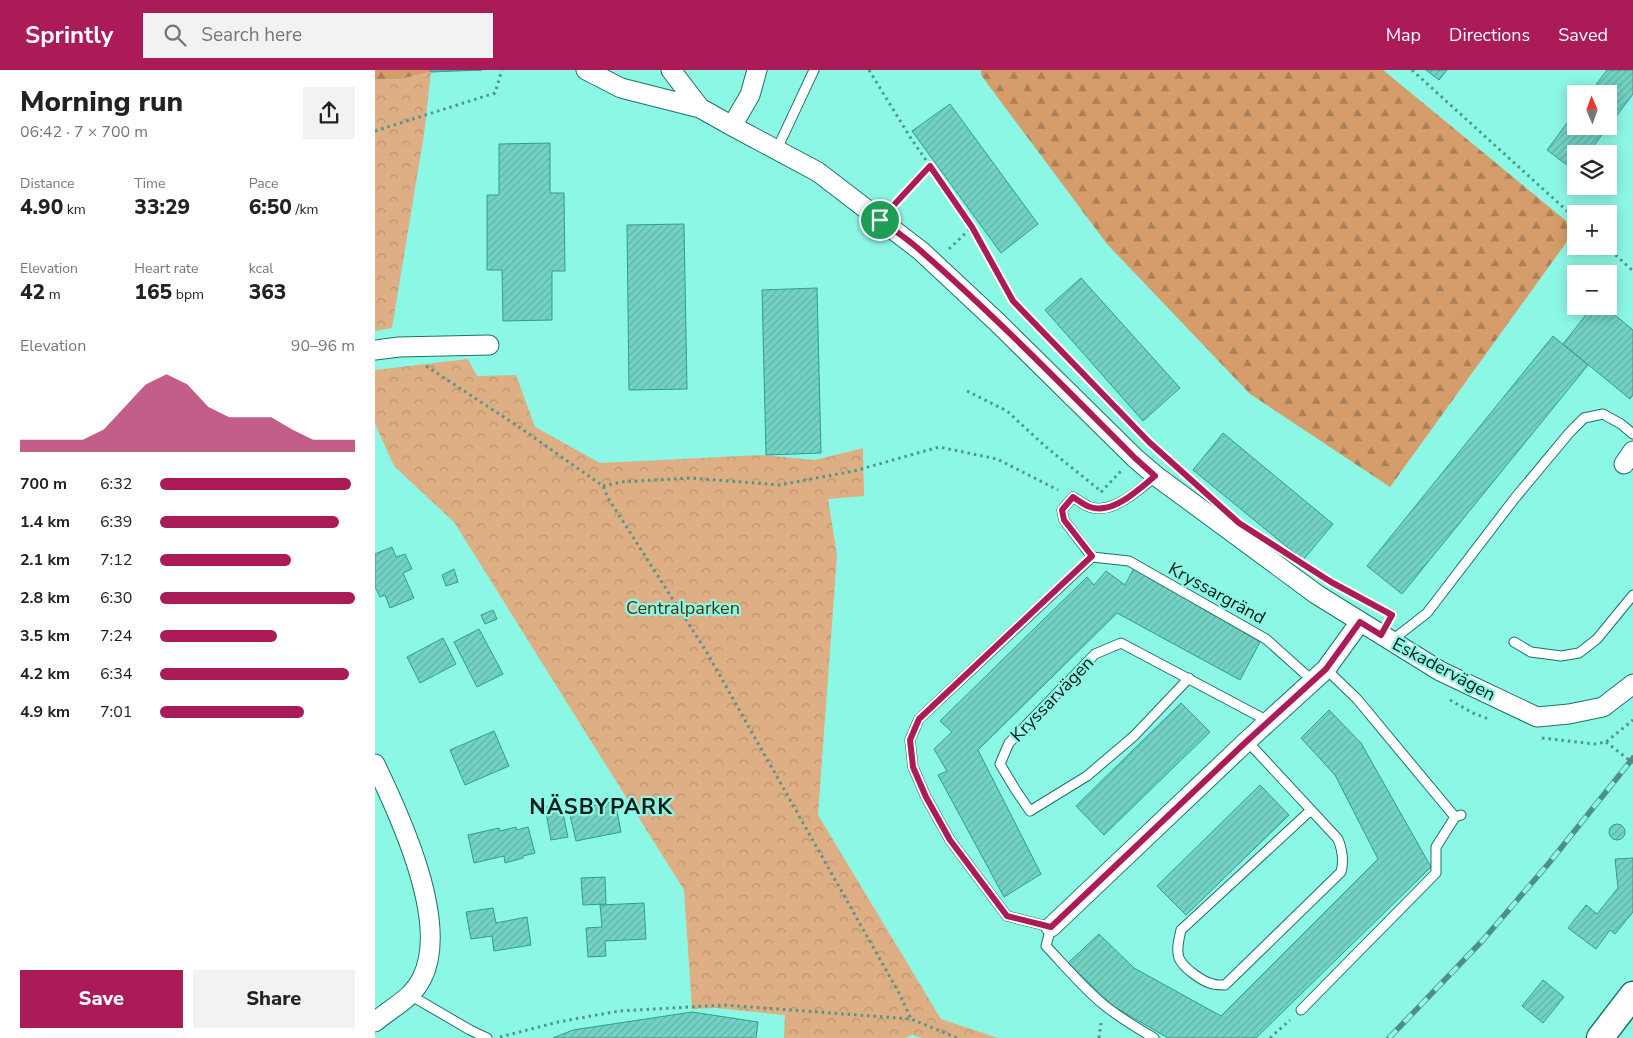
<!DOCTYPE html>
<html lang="en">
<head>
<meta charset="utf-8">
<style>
	:root { --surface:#fff; --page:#f2f2f2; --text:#222; --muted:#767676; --accent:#aa1b58 }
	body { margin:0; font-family:"Nunito Sans",sans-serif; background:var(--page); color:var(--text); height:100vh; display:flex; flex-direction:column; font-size:19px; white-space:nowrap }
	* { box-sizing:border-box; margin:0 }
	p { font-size:16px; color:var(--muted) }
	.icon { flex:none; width:28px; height:28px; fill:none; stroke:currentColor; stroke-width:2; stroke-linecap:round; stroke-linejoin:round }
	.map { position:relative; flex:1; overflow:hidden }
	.details { display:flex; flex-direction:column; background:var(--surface); width:375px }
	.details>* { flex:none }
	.needle { width:32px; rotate:358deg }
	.tools { position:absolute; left:1192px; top:15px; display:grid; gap:10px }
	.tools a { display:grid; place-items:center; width:50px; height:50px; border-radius:0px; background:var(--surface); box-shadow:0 2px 12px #0003; font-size:25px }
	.pin { position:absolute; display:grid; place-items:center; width:42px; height:42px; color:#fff; margin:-21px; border:2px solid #fff; border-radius:50%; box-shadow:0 1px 5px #0007 }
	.round { display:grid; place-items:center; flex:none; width:52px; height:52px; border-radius:0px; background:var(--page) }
	.head { display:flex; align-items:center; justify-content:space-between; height:85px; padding:0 20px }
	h1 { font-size:28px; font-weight:800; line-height:38px }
	.stats { display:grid; grid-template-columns:repeat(3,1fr); gap:8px; height:85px; padding:5px 20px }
	.stats div { display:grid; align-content:center }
	.stats b { font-size:21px; font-weight:800 }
	.stats small { font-size:14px; font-weight:400 }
	.stats p { font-size:14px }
	.chart { height:140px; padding:10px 20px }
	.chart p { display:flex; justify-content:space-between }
	.chart svg { width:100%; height:90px; margin-top:5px; fill:var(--accent); opacity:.7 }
	.button { display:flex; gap:10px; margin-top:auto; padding:10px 20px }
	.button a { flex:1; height:58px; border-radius:0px; background:var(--accent); color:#fff; font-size:20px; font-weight:800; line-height:58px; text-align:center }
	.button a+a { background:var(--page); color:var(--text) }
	ul { padding:0 20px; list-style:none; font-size:16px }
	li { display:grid; grid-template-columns:80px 60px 1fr; align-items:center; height:38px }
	li i { height:12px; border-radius:6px; background:var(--accent) }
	header { display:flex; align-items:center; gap:30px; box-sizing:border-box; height:70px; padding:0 25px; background:var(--accent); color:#fff }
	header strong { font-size:24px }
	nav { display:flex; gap:28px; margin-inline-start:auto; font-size:18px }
	.search { width:350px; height:45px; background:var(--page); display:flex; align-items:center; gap:12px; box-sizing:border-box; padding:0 18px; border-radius:0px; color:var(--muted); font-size:19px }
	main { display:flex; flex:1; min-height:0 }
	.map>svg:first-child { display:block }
	.forest { fill:url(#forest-firs) }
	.park { fill:url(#park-crowns) }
	.building { fill:url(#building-hatch); stroke:#2c9e8f }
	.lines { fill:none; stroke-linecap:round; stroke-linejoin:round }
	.lane-casing { stroke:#1c7368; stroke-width:11 }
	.street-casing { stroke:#1c7368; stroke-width:21 }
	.secondary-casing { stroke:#1c7368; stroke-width:29 }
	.path { stroke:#50968a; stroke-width:3; stroke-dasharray:2.5 4; stroke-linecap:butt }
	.lane { stroke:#fff; stroke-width:9 }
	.street { stroke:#fff; stroke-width:19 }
	.secondary { stroke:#fff; stroke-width:26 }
	.rail-casing { stroke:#4d9084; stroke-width:5.5 }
	.rail { stroke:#8df7e5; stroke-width:4; stroke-dasharray:11; stroke-linecap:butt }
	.path-bridge { stroke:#50968a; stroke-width:3; stroke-dasharray:2.5 4; stroke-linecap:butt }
	.route-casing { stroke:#fff; stroke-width:10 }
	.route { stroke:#aa1b58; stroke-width:6 }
	.labels { text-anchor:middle; stroke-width:4.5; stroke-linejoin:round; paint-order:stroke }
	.street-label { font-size:18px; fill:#041b17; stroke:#8df7e5 }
	.park-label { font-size:18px; fill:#553007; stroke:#8df7e5 }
	.district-label { font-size:22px; font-weight:bold; letter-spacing:1px; fill:#041b17; stroke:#8df7e5 }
</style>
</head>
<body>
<header>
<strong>Sprintly</strong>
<div class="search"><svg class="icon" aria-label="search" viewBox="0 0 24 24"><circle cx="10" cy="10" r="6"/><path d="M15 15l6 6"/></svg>Search here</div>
<nav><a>Map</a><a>Directions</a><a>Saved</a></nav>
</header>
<main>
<section class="details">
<div class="head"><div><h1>Morning run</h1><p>06:42 · 7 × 700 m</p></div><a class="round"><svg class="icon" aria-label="share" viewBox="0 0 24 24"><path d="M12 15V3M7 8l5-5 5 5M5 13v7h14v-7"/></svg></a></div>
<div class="stats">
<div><p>Distance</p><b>4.90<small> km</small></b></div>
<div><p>Time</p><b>33:29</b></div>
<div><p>Pace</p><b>6:50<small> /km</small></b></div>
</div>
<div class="stats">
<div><p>Elevation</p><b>42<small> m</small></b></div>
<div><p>Heart rate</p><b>165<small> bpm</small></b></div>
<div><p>kcal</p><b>363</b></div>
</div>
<div class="chart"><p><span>Elevation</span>90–96 m</p>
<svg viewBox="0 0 160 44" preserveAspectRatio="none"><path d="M0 44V38L10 38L20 38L30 38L40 33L50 22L60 11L70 6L80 11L90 22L100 27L110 27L120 27L130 33L140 38L150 38L160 38V44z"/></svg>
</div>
<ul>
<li><b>700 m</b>6:32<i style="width:98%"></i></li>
<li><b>1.4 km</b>6:39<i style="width:92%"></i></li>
<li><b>2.1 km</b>7:12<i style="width:67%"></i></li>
<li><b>2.8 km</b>6:30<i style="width:100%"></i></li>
<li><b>3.5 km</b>7:24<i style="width:60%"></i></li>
<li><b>4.2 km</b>6:34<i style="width:97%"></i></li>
<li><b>4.9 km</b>7:01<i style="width:74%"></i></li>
</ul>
<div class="button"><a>Save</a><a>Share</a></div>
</section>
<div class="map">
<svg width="1258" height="968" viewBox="0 0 1258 968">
	<defs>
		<pattern id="forest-firs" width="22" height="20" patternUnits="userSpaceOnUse" patternTransform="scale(1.25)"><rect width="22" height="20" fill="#d59d6b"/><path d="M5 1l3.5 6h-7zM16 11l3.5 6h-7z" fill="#ab7f57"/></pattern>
		<pattern id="park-crowns" width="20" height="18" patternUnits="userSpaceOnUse" patternTransform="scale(1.25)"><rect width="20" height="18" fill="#deae84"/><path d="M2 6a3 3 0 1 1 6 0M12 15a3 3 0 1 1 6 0" fill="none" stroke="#bd9571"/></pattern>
		<pattern id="building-hatch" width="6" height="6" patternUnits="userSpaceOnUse" patternTransform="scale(1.25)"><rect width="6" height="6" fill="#73d2c3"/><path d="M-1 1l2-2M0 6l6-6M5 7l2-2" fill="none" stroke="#62b4a7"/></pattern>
	</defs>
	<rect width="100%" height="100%" fill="#8df7e5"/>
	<path class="forest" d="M0 0H55L56 2 26 9 0 10Z
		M606 0H1008L1201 159 1015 417 875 324 732 174 606 5Z"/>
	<path class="park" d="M56 2 49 64 17 258 0 261V10L26 9Z
		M93 289 102 306 141 305 160 357 225 393 386 385 440 390 488 378 489 426 453 429 462 485 443 745 566 949 623 968H548L537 965 530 968H409L410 945 341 938 317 939 309 820 79 452 19 396 0 354V300Z"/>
	<path class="building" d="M55 0H107L56 2Z
		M1051 0H1072L1064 10Z
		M1232 0H1258V24L1234 56V24H1214Z
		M575 34 663 154 626 183 537 61Z
		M1201 41V56H1233L1213 84H1201V99L1200 101 1172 80Z
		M175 73V123H189L190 201H177V250L128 251 127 200H112V125H124V74Z
		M309 154 312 319 254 320 252 155Z
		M706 208 805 318 768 351 670 240Z
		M442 218 446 383 391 385 387 220Z
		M1218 236H1229L1258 260V325L1255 329 1188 274Z
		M1178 266 1213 295 1027 524 992 496Z
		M848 363 958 454 928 490 818 400Z
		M17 477 21 487 30 484 37 499 28 503 39 528 15 538 10 525 5 527 0 517V484Z
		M759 498 885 572 865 610 742 543 603 680 666 804 629 827 563 705 572 701 559 679 577 662 565 651 712 507 719 515 731 501 750 515Z
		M79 499 83 512 71 516 67 505Z
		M118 540 122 549 110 554 106 545Z
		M104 559 128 604 102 617 79 572Z
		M68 568 81 594 45 613 32 587Z
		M806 633 835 662 729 765 701 736Z
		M954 640 986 673 1056 797 881 968H793L738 936 693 893 724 864 759 898 846 946 1003 789 960 705 926 668Z
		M119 661 134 696 90 715 75 680Z
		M885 715 914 745 811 845 782 816Z
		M240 731 246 762 201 771 194 741Z
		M186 734 193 767 176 770 170 737Z
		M1234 762a8 8 0 1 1 16 0a8 8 0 1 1-16 0Z
		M141 757 142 760 153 757 160 783 148 786V788L130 793 129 786 99 793 93 765 124 758 125 761Z
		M1258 788V842L1240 864 1235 860 1221 879 1193 858 1211 835 1222 844 1243 818 1240 789Z
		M230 807 231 834 208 835 206 808Z
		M269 833 271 869 230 871 231 886 213 887 211 858 227 857 225 835Z
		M118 838 121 853 152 847 156 875 119 881 117 866 96 869 91 842Z
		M1168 910 1189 927 1168 953 1147 936Z
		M317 942 383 952 381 968H178L198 960Z"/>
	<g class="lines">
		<defs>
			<path id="lane" d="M402 79 439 0
				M717 487 689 450 687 440 698 427C703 430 709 435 715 437 738 445 764 419 781 406
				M1016 571 1052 543 1140 428 1195 362 1209 348 1228 344 1246 354 1258 364
				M1139 572 1156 582 1186 586 1204 583 1222 569 1258 525
				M951 599 982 629 1080 747
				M814 608 759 666 712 706 655 741 640 719 625 694 634 673 720 584 746 573 893 651
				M872 671 963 769C967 779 969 791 966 802L850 915C846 915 842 915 838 914 828 912 808 898 804 888 801 879 804 869 806 860L936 740
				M35 925 95 960 112 968
				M926 940 1061 803V777L1080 747 1086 745
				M779 968C762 958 745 948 729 935 710 920 689 895 671 876L676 857 632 846 575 770 551 727 538 697 535 670 544 649 717 487 754 491 891 569 938 611"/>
			<path id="street" d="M211 0 246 18 325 38 357 56 443 102 546 181 622 252 760 388 781 406 941 524 1065 601 1162 647 1194 644 1228 637 1258 614
				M296 0 325 38
				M357 56 375 25 382 0
				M0 280 24 277 114 275
				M1249 394 1258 381
				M0 694C25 746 75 853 47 908 36 930 17 937 0 952
				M676 857 872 671 951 599 985 552"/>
			<path id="secondary" d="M1225 968 1258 925"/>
		</defs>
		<use href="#lane" class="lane-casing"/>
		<use href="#street" class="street-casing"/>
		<use href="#secondary" class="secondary-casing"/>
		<path class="path" d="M494 0 535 67 597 157 638 231 754 351
			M1037 0 1201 149
			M0 61 120 23 127 0
			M518 136 555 96
			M1231 176 1258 201
			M574 179 597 157
			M51 296 141 355 228 416 233 428 331 581 524 923 536 949
			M592 321 632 341 671 377 727 422
			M228 416 247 412 316 408 404 415 479 401 564 377 622 389 683 420
			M726 422 746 401
			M1075 630 1098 643 1116 650
			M1167 668 1219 674 1231 672 1258 650
			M125 967 183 952 244 941 349 935 536 949 582 968
			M724 968 726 953
			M895 968 915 950"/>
		<use href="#lane" class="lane"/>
		<use href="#street" class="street"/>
		<use href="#secondary" class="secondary"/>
		<defs>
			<path id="rail" d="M1014 968 1108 870 1174 793 1258 688"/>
		</defs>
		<use href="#rail" class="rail-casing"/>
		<use href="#rail" class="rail"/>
		<path class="path-bridge" d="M1231 672 1258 693"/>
	</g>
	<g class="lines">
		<defs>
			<path id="route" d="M555 96 597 157 638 231 774 372 864 453 956 512 1017 545 1006 565 985 552 951 599 872 671 676 857 632 846 575 770 551 727 538 697 535 670 544 649 717 486 689 450 687 440 698 427C703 430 709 435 715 437 738 445 764 419 780 406L760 388C690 318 621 247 547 182 534 170 519 160 505 150Z"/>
		</defs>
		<use href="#route" class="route-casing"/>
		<use href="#route" class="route"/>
	</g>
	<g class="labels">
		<g class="street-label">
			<text transform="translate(842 523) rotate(29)" y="6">Kryssargränd</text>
			<text transform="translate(1069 599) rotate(28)" y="6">Eskadervägen</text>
			<text transform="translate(677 629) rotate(-46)" y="6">Kryssarvägen</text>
		</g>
		<g class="park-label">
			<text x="308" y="544">Centralparken</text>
		</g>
		<g class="district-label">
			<text x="226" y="744">NÄSBYPARK</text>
		</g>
	</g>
</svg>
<div class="tools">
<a><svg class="needle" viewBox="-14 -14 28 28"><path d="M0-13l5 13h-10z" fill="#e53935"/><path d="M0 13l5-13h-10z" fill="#767676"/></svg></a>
<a><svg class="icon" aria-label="layers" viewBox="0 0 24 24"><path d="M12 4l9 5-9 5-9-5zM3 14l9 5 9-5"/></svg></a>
<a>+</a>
<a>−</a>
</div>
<div class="pin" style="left:505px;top:150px;background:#1e9e55"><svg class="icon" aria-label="arrive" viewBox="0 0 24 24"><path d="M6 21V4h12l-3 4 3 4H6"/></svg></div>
</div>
</main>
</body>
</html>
